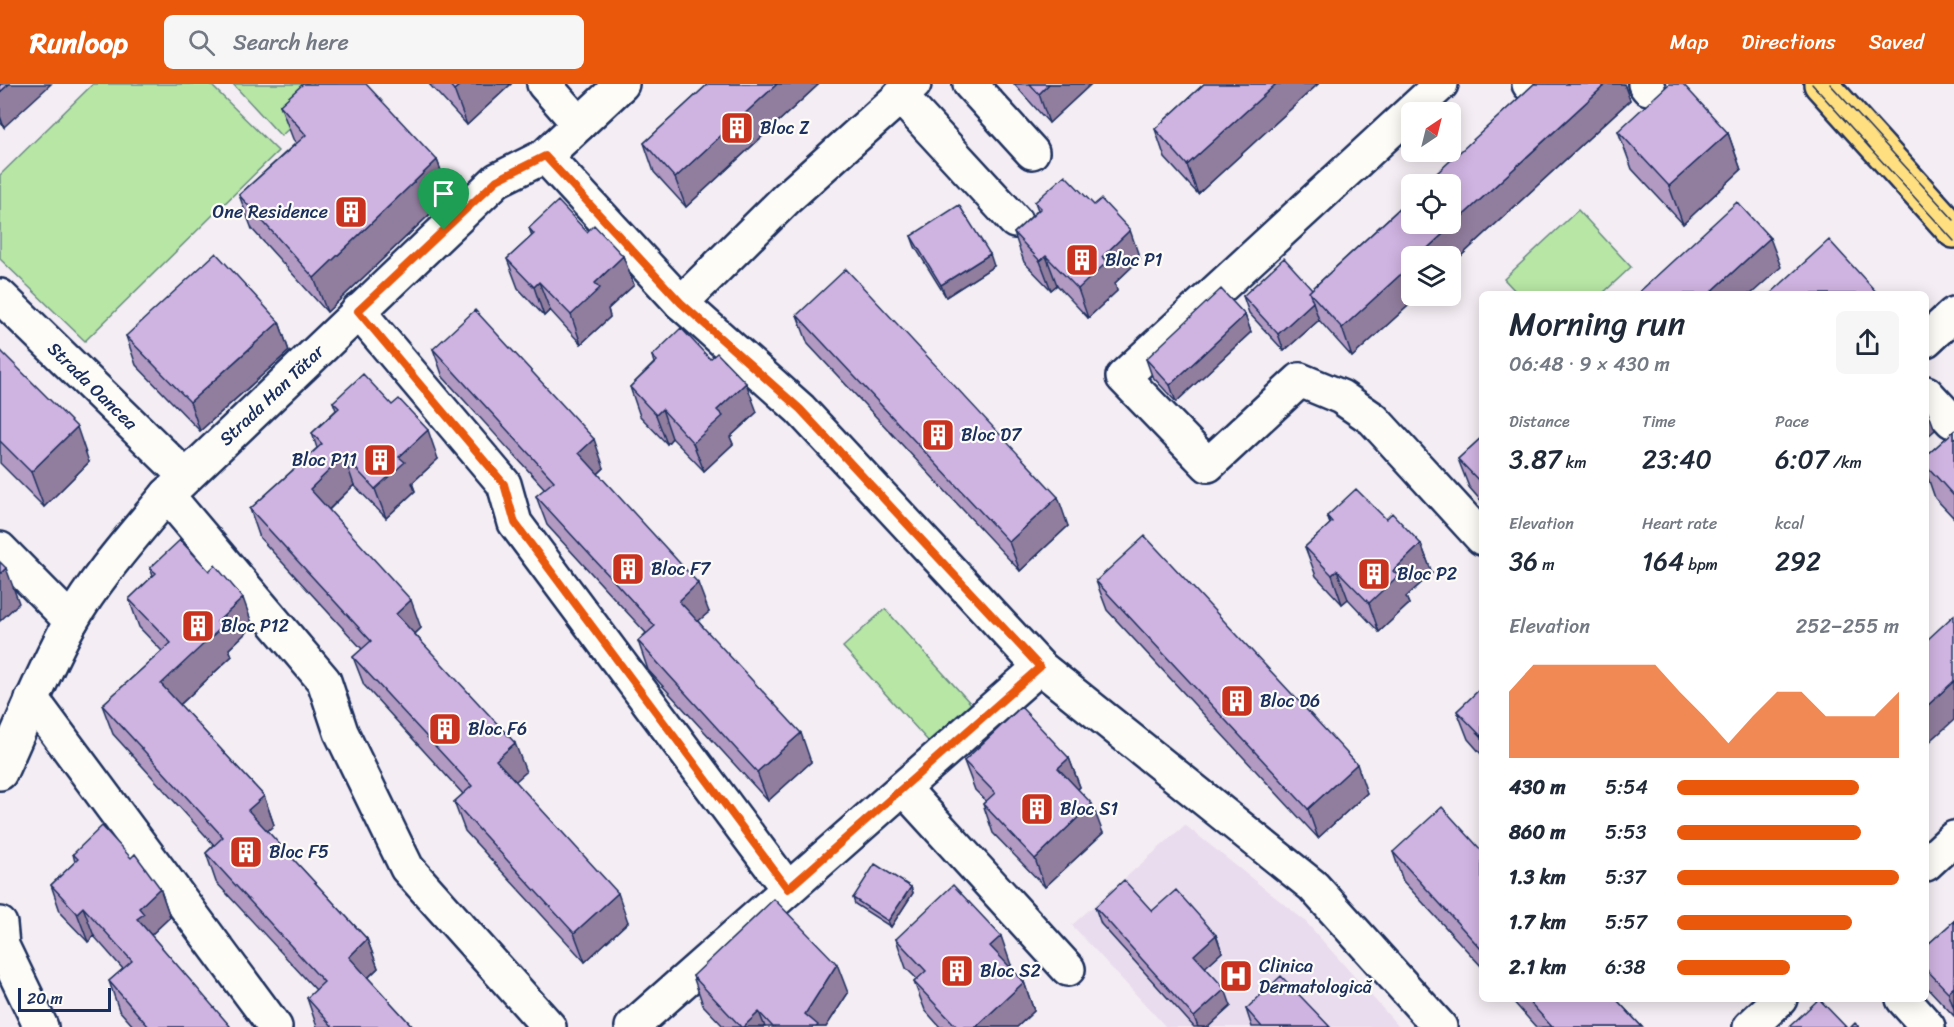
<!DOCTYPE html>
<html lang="en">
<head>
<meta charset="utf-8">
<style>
	:root { --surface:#fff; --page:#f6f6f7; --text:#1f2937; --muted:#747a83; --accent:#ea580c }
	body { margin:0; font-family:Sriracha,sans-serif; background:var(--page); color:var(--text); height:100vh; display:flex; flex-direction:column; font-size:22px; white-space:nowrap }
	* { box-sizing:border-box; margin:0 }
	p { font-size:20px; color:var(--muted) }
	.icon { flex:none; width:33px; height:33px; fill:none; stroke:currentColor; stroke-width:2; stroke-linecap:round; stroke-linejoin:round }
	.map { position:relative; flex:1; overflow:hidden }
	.side { position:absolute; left:1479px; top:207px; width:450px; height:711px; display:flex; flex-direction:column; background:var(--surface); border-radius:9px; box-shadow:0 3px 15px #0003 }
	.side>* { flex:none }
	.needle { width:39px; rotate:35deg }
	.fabs { position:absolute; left:1401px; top:18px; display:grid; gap:12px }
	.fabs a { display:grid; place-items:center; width:60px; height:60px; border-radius:9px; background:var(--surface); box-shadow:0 3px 15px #0003; font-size:30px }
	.scale { position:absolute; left:18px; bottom:15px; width:93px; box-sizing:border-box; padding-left:6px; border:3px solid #1b2f5e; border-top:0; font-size:16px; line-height:21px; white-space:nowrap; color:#1b2f5e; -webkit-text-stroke:4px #fdfcf7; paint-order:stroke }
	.pin { position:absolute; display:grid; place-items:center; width:51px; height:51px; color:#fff; margin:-62px -26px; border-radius:50% 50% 50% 0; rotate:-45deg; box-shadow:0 0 6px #0007 }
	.pin .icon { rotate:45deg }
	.round { display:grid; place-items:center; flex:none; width:63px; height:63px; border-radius:9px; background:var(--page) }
	.overview { display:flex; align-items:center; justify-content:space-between; height:102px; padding:0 30px }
	h1 { font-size:33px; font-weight:600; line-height:45px }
	.figures { display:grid; grid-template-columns:repeat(3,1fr); gap:9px; height:102px; padding:6px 30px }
	.figures div { display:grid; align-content:center }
	.figures b { font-size:26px; font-weight:600 }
	.figures small { font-size:16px; font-weight:400 }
	.figures p { font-size:16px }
	.chart { height:168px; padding:12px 30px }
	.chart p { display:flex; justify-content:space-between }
	.chart svg { width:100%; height:108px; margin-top:6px; fill:var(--accent); opacity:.7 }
	ul { padding:0 30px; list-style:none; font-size:20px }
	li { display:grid; grid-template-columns:96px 72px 1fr; align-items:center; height:45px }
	li i { height:15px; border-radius:8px; background:var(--accent) }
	header { display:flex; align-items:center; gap:36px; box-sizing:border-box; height:84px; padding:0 30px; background:var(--accent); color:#fff }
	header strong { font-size:28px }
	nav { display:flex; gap:33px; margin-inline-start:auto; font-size:21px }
	.search { width:420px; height:54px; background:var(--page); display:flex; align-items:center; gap:15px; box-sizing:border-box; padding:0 21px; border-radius:9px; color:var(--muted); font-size:22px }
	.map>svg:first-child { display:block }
	.built { fill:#e9dcee }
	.green { fill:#b7e6a5; stroke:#698a82; stroke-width:1.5 }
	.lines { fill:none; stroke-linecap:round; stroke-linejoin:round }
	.minor-casing { stroke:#1b2f5e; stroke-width:38 }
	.major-casing { stroke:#1b2f5e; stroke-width:38 }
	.minor { stroke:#fdfcf7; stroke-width:33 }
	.major { stroke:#ffdf80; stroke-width:33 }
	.tram { stroke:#1b2f5e; stroke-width:1.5 }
	.wall { fill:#b29ac2; stroke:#1b2f5e; stroke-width:1.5 }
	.shaded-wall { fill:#917d9e; stroke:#1b2f5e; stroke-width:1.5 }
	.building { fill:#cfb3e1; stroke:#1b2f5e; stroke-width:1.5 }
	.route-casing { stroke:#fff; stroke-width:12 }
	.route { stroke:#ea580c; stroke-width:8 }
	.labels { text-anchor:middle; stroke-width:4.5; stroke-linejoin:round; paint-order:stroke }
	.poi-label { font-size:18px; fill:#1b2f5e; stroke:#fdfcf7; text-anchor:start }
	.street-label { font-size:18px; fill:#1b2f5e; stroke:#fdfcf7 }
</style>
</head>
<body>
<header>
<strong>Runloop</strong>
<div class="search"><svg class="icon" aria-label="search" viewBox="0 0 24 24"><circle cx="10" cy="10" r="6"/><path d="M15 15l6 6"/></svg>Search here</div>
<nav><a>Map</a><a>Directions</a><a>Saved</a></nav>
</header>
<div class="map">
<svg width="1954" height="943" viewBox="0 0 1954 943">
	<rect width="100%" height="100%" fill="#f4edf3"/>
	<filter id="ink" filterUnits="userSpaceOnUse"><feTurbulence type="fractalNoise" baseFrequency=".0167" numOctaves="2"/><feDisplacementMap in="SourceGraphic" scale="12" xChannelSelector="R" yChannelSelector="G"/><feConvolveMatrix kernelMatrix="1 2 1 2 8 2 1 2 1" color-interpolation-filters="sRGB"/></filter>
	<g filter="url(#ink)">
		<path class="built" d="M1185 741 1305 837 1399 943H1166L1072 841Z"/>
		<path class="green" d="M93 0H210L278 67 85 257 0 175V91Z
			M233 0H337L281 52Z
			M1578 126 1631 183 1602 210H1518L1504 195Z
			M885 525 981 631 939 669 843 563Z"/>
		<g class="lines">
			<defs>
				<g id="minor">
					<path d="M544 0 579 40"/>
					<path d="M970 0 1032 68"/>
					<path d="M1441 0 1123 293 1208 381 1300 296 1341 313 1373 335 1482 454"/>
					<path d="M1529 0H1531"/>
					<path d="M1645 0 1648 4"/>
					<path d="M900 12 1015 137"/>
					<path d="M545 72 681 219 800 325 1040 583 1313 802 1440 943"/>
					<path id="s1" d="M0 212 185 392"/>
					<path d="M681 219 787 114 914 0"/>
					<path d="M358 227 504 400 515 439 788 805"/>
					<path d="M1926 256 1954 230"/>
					<path d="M1926 309 1952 337"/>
					<path d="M167 411 324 597 341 648 407 784 549 943"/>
					<path d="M0 465 71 537"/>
					<path d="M32 615 275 943"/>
					<path id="s2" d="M0 689C23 639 43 587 70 539 96 493 134 451 167 411L497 96 545 72 622 0"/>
					<path d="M903 704 1068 885"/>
					<path d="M1926 780 1954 754"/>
					<path d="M0 840 2 862 41 943"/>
					<path d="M1903 915 1928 943"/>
					<path d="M632 943 1040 583"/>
					<path d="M1750 943 1780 915"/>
				</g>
				<path id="major" d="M1821 0 1954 147"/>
			</defs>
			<use href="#minor" class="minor-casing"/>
			<use href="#major" class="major-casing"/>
			<use href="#minor" class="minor"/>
			<use href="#major" class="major"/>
			<path class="tram" d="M1812 0 1954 157
				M1830 0 1954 136"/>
		</g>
		<path class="wall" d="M0 0 4 43 0 38Z
			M429 0H511L467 41Z
			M708 0H819L686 123 654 88 644 59Z
			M1014 0H1091L1049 39Z
			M1204 0H1318L1198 110 1165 74 1155 45Z
			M1534 0H1624L1630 16 1450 182V172L1412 212H1419L1352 273 1319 236 1284 267 1249 229 1243 212 1312 205Z
			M280 21 437 76 450 111 327 228 252 145 239 111 296 59 293 55Z
			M1618 47 1728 49 1741 86 1683 140 1632 85Z
			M1035 118 1140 175 1115 199 1117 207 1088 234 1057 201 1051 206 1024 178 1014 149 1038 126Z
			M529 144 587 148 623 172 634 201 608 225 610 233 581 260 550 226 544 232 518 204 507 175 532 152Z
			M911 152 994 182 946 213 915 163Z
			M797 231 1068 442 1020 487 808 260Z
			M1245 231 1251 248 1176 318 1152 292 1146 275Z
			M279 238 289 267 200 347 136 281 126 252Z
			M433 265 604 384 598 390 709 528 698 537 811 678 768 717 648 586 638 557 646 549 547 441 536 412 545 405 443 293Z
			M0 266 89 378 44 423 0 379Z
			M652 272 757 328 730 353 733 360 704 387 672 354 667 360 640 332 630 303 654 279Z
			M333 318 438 375 412 399 415 407 386 434 354 401 329 426 421 544 415 550 526 688 515 697 628 838 585 878 465 747 454 718 463 710 364 601 353 573 362 565 260 454 250 425 317 364 312 349 336 326Z
			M1954 347V434L1935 414 1926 388V372Z
			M1482 353V418L1469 403 1458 375Z
			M1327 432 1386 435 1421 460 1432 489 1406 513 1409 520 1379 548 1348 515 1342 520 1316 492 1305 463 1330 440Z
			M150 484 253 542 229 565 232 572 180 621 264 712 274 741 267 747 367 855 378 884 368 894 413 943H317L307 914 316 906 216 798 206 769 214 761 113 650 102 621 162 567 139 543 129 515 153 492Z
			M1096 497 1367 709 1318 754 1107 526Z
			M1482 593V671L1468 655 1457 627 1482 604 1479 596Z
			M1069 674 1080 703 1078 705 1103 749 1045 803 993 749 983 720 986 717 975 706 964 677Z
			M1482 767V883L1403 797 1393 768Z
			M73 770 160 804 170 833 151 851 230 943H134L119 926 109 897 123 885 94 852 88 858 61 830 51 801 75 778Z
			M911 803 913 809 891 843 855 820 853 814Z
			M1095 823 1152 827 1216 851 1222 868 1205 883 1231 922 1208 943H1194L1101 840Z
			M1954 837V932L1926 902V862Z
			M896 855 1011 881 1009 883 1024 898 1034 927 1017 943H940L925 926 914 898 917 895 906 884Z
			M693 892 848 909 826 943H724L703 921Z
			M1511 915H1616L1642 943H1536Z
			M1246 925 1330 943H1252Z"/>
		<path class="shaded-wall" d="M9 0H51L4 43 0 32V8Z
			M461 0H511L467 41 454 6Z
			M777 0H819L686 123 675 94Z
			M1049 0H1091L1049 39 1039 10Z
			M1276 0H1318L1198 110 1187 81Z
			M1606 0H1624L1630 16 1450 182V172H1419Z
			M1728 49 1741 86 1683 140 1669 102Z
			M437 76 450 111 327 228 314 194Z
			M1130 146 1140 175 1115 199 1117 207 1088 234 1078 205 1102 173Z
			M1770 154 1781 183 1751 210H1709Z
			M990 170 994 182 946 213 941 201Z
			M623 172 634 201 608 225 610 233 581 260 571 231 595 199Z
			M1046 172 1057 201 1051 206 1040 177Z
			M1412 180V212H1419L1352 273 1342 244Z
			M539 198 550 226 544 232 534 203Z
			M1313 218 1319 236 1284 267 1278 250Z
			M1245 231 1251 248 1176 318 1170 301Z
			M279 238 289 267 200 347 190 318Z
			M746 299 757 328 730 353 733 360 704 387 693 359 717 326Z
			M1926 322 1935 346 1926 354Z
			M662 325 672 354 667 360 656 331Z
			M77 343 89 378 44 423 31 388Z
			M428 346 438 375 412 399 415 407 386 434 375 405 399 373Z
			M594 355 604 384 589 398 579 369Z
			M344 372 354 401 320 434 310 405Z
			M1058 413 1068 442 1020 487 1009 458Z
			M1421 460 1432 489 1406 513 1409 520 1379 548 1369 519 1393 487Z
			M6 484 19 519 0 537V490Z
			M1337 486 1348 515 1342 520 1332 491Z
			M698 499 709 528 689 545 679 517Z
			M243 514 253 542 229 565 232 572 171 629 161 600 217 538Z
			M411 516 421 544 406 558 396 530Z
			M1954 597V636L1926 661V623Z
			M801 649 811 678 768 717 757 688Z
			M515 659 526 688 507 705 496 676Z
			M1069 674 1080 703 1069 713 1058 684Z
			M1357 680 1367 709 1318 754 1308 725Z
			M264 712 274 741 259 755 248 726Z
			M1092 720 1103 749 1045 803 1035 775Z
			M911 803 913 809 891 843 888 837Z
			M160 804 170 833 151 851 137 835 139 824Z
			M618 809 628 838 585 878 574 849Z
			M83 823 94 852 88 858 77 829Z
			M1216 851 1222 868 1200 888 1194 871Z
			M1001 852 1011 881 1000 891 990 862Z
			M367 855 378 884 359 902 349 873Z
			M837 880 848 909 826 943H810L805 930Z
			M1024 898 1034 927 1017 943H976Z
			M1954 903V925L1948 908Z
			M1225 905 1231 922 1208 943H1198L1194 933Z
			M759 928 765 943H743Z"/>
		<path class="building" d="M0 0H9L0 8Z
			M303 0H366L437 76 314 194 239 111 306 51 280 21Z
			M449 0H461L454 6Z
			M708 0H777L675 94 644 59Z
			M1030 0H1049L1039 10Z
			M1204 0H1276L1187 81 1155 45Z
			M1534 0H1606L1419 172H1412V180L1342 244 1309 208 1412 113V140H1450V100H1425Z
			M1669 0H1683L1728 49 1669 102 1618 47Z
			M1065 91 1094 121 1101 115 1130 146 1102 173 1107 178 1078 205 1046 172 1040 177 1014 149 1041 124 1035 118Z
			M558 117 587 148 594 141 623 172 595 199 600 204 571 231 539 198 534 203 507 175 534 150 529 144Z
			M1737 118 1770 154 1709 210H1637Z
			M959 121 990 170 941 201 911 152Z
			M1829 156 1878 210H1770Z
			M216 169 279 238 190 318 126 252Z
			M1284 174 1312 205 1309 208 1313 218 1278 250 1243 212Z
			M846 185 1058 413 1009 458 797 231Z
			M1221 205 1245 231 1170 301 1146 275Z
			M475 226 594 355 579 369 698 499 679 517 801 649 757 688 638 557 655 542 536 412 554 397 433 265Z
			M681 244 710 275 717 269 746 299 717 326 723 332 693 359 662 325 656 331 630 303 657 277 652 272Z
			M0 266 77 343 31 388 0 357Z
			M363 290 392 321 399 315 428 346 399 373 405 378 375 405 344 372 310 405 411 516 396 530 515 659 496 676 618 809 574 849 454 718 472 702 353 573 371 557 250 425 322 360 312 349 339 324 333 318Z
			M1954 347V412L1926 381V372Z
			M1482 353V400L1458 375Z
			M1356 405 1386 435 1392 429 1421 460 1393 487 1398 492 1369 519 1337 486 1332 491 1305 463 1332 438 1327 432Z
			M1145 452 1357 680 1308 725 1096 497Z
			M180 456 209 487 215 481 243 514 217 538 222 543 161 600 264 712 248 726 367 855 349 873 413 943H333L307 914 324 898 206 769 223 753 102 621 171 559 129 515 156 489 150 484Z
			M0 478 6 484 0 490Z
			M1954 531V597L1926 623V557Z
			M1482 603V653L1457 627Z
			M1021 623 1069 674 1058 684 1092 720 1035 775 983 720 995 709 964 677Z
			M1442 723 1482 767V866L1393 768Z
			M102 742 131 774 135 770 160 804 139 824 144 830 137 835 230 942 228 943H149L109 897 132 877 83 823 77 829 51 801 78 775 73 770Z
			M875 780 911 803 888 837 853 814Z
			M1124 796 1152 827 1176 806 1216 851 1194 871 1225 905 1194 933 1095 823Z
			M953 801 1001 852 990 862 1024 898 976 943H956V942L914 898 926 887 896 855Z
			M774 815 837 880 805 930 818 941 816 943H773L759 928 743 943H741L693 892Z
			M1954 837V903L1948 908 1926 885V862Z
			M1281 892 1330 943H1262L1246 925Z
			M1527 915H1616L1642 943H1552Z
			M1819 915 1846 943H1791L1790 942Z
			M1855 939 1859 943H1851Z"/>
	</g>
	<g class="lines" filter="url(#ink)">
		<defs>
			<path id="route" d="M545 72 681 219 800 325 1040 583 788 805 515 439 504 400 358 227 497 96Z"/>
		</defs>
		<use href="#route" class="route-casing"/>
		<use href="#route" class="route"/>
	</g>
	<defs>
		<symbol id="building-square" viewBox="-11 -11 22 22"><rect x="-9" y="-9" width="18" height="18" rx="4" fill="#c8321e" stroke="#fdfcf7"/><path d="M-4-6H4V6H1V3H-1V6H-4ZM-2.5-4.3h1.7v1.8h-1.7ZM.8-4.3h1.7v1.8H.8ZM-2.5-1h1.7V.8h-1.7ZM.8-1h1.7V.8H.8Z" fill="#fff"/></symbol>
		<symbol id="hospital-square" viewBox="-11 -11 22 22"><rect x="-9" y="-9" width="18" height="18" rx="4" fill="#c8321e" stroke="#fdfcf7"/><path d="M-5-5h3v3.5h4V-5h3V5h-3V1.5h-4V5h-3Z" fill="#fff"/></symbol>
	</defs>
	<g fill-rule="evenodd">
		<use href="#building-square" x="718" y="25" width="38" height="38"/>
		<use href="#building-square" x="332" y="109" width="38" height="38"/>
		<use href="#building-square" x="1063" y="157" width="38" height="38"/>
		<use href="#building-square" x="919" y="332" width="38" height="38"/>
		<use href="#building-square" x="361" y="357" width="38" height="38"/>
		<use href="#building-square" x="609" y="466" width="38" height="38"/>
		<use href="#building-square" x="1355" y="471" width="38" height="38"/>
		<use href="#building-square" x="179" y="523" width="38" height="38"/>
		<use href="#building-square" x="1218" y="598" width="38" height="38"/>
		<use href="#building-square" x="426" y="626" width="38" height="38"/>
		<use href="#building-square" x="1018" y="706" width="38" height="38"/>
		<use href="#building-square" x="227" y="749" width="38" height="38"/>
		<use href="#building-square" x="938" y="868" width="38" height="38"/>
		<use href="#hospital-square" x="1217" y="873" width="38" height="38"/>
	</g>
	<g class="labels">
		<g class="poi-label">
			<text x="760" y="50">Bloc Z</text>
			<text x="328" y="134" text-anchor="end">One Residence</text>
			<text x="1105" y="182">Bloc P1</text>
			<text x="961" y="357">Bloc D7</text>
			<text x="357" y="382" text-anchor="end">Bloc P11</text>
			<text x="651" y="491">Bloc F7</text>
			<text x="1397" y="496">Bloc P2</text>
			<text x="221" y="548">Bloc P12</text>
			<text x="1260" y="623">Bloc D6</text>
			<text x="468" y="651">Bloc F6</text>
			<text x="1060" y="731">Bloc S1</text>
			<text x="269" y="774">Bloc F5</text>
			<text x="1259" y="888">Clinica<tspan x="1259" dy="21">Dermatologică</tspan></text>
			<text x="980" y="893">Bloc S2</text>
		</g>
		<g class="street-label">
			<text dy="6" stroke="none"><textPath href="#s1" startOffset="129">Strada Oancea</textPath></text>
			<text dy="6" stroke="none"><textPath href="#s2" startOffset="471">Strada Han Tătar</textPath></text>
		</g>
	</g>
</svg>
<div class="fabs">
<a><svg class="needle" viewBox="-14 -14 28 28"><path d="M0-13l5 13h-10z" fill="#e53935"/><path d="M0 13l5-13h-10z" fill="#747a83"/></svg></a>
<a><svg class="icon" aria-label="locate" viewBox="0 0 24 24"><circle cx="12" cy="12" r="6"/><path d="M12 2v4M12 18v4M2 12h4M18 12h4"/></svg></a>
<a><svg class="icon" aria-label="layers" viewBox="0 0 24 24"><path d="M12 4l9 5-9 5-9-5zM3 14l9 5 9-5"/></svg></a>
</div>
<div class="scale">20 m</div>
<div class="pin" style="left:444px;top:146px;background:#1e9e55"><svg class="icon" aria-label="arrive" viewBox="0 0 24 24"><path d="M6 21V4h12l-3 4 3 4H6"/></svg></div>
<section class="side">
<div class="overview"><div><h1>Morning run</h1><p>06:48 · 9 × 430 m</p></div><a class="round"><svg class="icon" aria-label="share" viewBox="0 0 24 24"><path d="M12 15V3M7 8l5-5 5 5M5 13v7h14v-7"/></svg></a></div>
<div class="figures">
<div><p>Distance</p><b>3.87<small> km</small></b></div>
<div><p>Time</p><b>23:40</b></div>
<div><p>Pace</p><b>6:07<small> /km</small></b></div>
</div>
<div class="figures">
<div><p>Elevation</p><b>36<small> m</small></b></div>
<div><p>Heart rate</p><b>164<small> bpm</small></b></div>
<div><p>kcal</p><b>292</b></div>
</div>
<div class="chart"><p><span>Elevation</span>252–255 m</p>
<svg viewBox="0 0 160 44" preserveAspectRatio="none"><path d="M0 44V17L10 6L20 6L30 6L40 6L50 6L60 6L70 17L80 27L90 38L100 27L110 17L120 17L130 27L140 27L150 27L160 17V44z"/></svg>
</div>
<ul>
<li><b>430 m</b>5:54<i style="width:82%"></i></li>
<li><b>860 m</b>5:53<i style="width:83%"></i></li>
<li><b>1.3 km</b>5:37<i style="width:100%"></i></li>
<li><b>1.7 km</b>5:57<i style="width:79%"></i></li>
<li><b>2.1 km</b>6:38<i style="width:51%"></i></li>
</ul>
</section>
</div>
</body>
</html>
